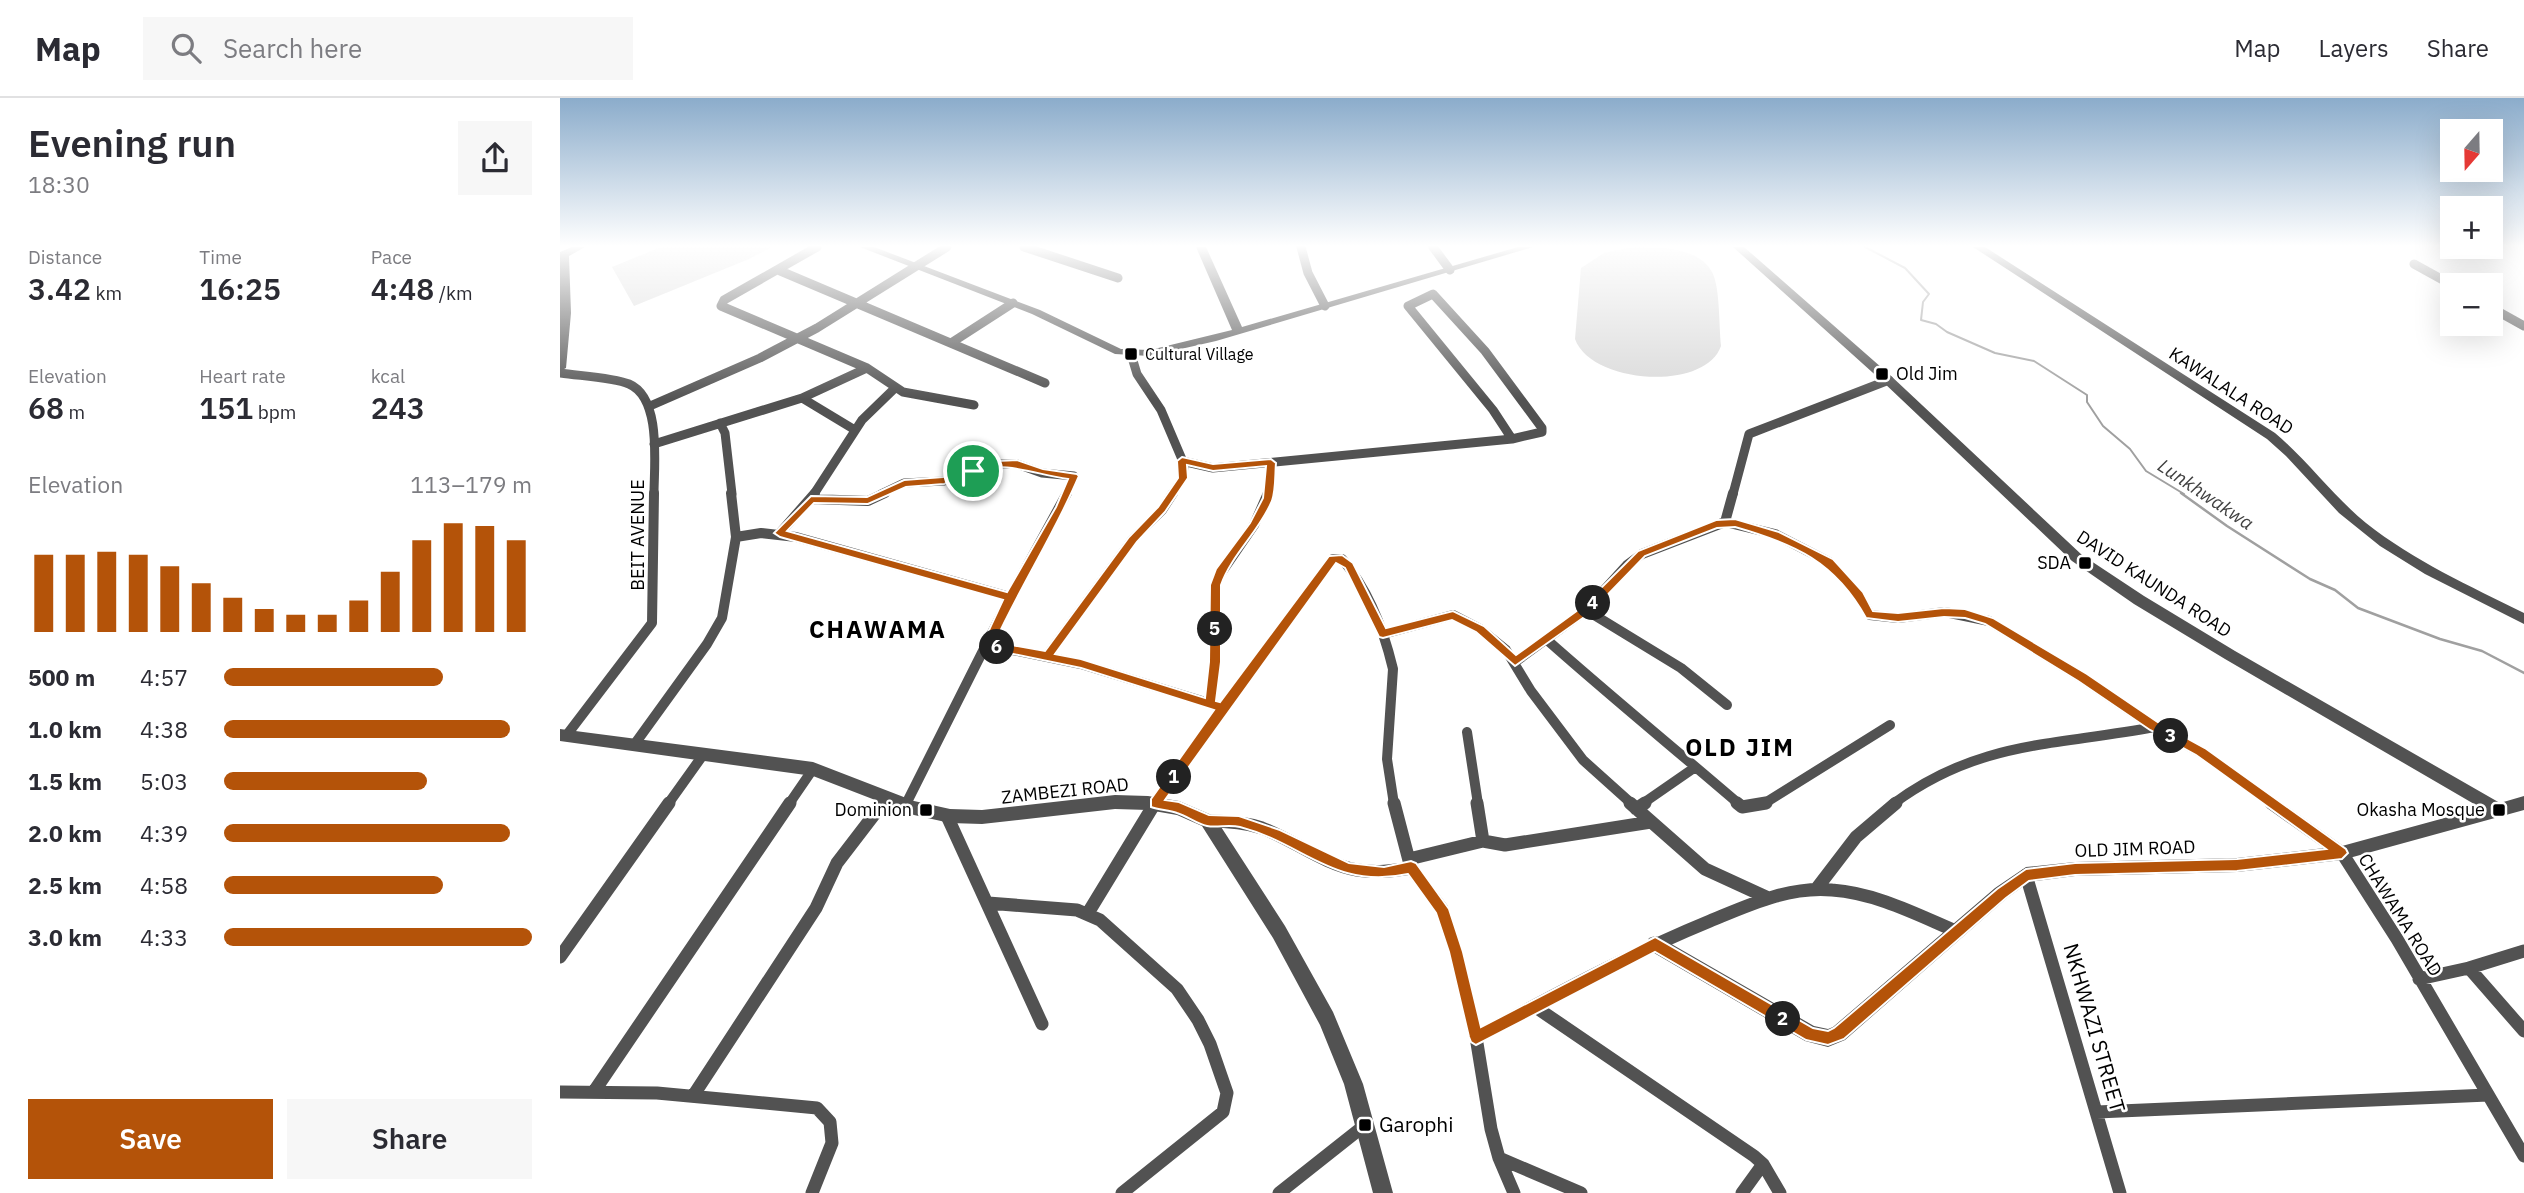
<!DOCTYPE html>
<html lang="en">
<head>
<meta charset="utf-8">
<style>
	:root { --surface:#fff; --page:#f7f7f7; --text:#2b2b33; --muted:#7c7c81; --line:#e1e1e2; --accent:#b45309 }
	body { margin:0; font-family:"IBM Plex Sans",sans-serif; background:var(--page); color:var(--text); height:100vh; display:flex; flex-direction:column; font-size:26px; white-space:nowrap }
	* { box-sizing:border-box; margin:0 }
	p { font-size:23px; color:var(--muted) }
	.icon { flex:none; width:38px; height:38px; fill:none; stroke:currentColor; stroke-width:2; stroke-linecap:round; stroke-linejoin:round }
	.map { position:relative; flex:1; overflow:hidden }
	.drawer { display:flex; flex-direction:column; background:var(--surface); width:560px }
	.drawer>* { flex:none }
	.needle { width:46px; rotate:200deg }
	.buttons { position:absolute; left:1880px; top:21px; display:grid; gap:14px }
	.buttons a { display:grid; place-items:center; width:63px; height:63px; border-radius:0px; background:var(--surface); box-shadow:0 7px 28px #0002; font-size:35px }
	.pin { position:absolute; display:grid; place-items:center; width:60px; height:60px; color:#fff; margin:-30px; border:4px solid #fff; border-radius:50%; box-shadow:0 2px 7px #0007 }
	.km { position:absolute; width:35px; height:35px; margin:-18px; border-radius:50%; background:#222; color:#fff; font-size:19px; line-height:35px; text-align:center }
	.round { display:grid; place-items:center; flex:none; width:74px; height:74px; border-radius:0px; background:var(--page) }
	.head { display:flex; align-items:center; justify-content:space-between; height:119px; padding:0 28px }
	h1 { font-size:38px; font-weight:600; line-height:52px }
	.figures { display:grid; grid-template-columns:repeat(3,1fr); gap:10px; height:119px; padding:7px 28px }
	.figures div { display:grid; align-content:center }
	.figures b { font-size:30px; font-weight:600 }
	.figures small { font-size:19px; font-weight:400 }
	.figures p { font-size:19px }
	.chart { height:196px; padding:14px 28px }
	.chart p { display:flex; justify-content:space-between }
	.chart svg { width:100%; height:126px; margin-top:7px; stroke:var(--accent); stroke-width:6 }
	.cta { display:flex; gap:14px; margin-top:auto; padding:14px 28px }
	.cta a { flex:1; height:80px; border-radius:0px; background:var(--accent); color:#fff; font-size:28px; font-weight:600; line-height:80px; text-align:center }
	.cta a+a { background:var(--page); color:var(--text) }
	ul { padding:0 28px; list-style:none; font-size:23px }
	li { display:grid; grid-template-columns:112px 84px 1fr; align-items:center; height:52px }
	li i { height:18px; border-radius:9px; background:var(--accent) }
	header { display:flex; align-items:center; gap:42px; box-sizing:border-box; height:98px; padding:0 35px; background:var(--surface); border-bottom:2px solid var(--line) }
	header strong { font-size:33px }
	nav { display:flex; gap:38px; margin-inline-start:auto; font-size:24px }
	.search { width:490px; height:63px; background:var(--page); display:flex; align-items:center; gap:18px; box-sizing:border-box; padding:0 24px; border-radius:0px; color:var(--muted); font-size:26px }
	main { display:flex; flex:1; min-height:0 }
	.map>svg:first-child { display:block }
	.green { fill:#d9d9d9 }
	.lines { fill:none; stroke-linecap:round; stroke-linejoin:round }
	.stream-far1 { stroke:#a0a0a0; stroke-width:2 }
	.stream { stroke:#a0a0a0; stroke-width:2.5 }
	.minor-far2 { stroke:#525252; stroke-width:9 }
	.minor-far1 { stroke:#525252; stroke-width:10 }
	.minor { stroke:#525252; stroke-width:13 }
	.tertiary { fill:#525252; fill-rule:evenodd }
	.route { fill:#b45309; stroke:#fff; stroke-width:2; fill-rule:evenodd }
	.poi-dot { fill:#000; stroke:#fff; stroke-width:2.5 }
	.labels { text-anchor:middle; stroke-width:5; stroke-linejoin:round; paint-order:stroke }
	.far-poi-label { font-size:16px; fill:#000; stroke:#fff; text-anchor:start }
	.poi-label { font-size:18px; fill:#000; stroke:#fff; text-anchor:end }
	.street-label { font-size:18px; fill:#000; stroke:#fff }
	.water-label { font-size:19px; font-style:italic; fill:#414141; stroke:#fff }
	.near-street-label { font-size:21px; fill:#000; stroke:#fff }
	.near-poi-label { font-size:21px; fill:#000; stroke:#fff; text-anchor:start }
	.district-label { font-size:24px; font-weight:bold; letter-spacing:2px; fill:#000; stroke:#fff }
</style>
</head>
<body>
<header>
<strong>Map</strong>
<div class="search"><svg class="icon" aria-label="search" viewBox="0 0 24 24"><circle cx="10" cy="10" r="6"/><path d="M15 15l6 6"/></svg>Search here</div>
<nav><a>Map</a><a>Layers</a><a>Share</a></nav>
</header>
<main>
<section class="drawer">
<div class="head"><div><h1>Evening run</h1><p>18:30</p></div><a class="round"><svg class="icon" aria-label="share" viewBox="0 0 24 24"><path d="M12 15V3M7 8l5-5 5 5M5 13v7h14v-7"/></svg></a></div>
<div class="figures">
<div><p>Distance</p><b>3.42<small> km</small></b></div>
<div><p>Time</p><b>16:25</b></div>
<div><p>Pace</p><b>4:48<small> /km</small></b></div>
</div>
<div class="figures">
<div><p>Elevation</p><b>68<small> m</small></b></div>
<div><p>Heart rate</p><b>151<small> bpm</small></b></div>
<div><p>kcal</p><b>243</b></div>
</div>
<div class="chart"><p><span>Elevation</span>113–179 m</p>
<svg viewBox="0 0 160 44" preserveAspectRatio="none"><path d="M5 44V17M15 44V17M25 44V16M35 44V17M45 44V21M55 44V27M65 44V32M75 44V36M85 44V38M95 44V38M105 44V33M115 44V23M125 44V12M135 44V6M145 44V7M155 44V12"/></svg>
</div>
<ul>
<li><b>500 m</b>4:57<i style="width:71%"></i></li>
<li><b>1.0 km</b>4:38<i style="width:93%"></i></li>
<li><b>1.5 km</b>5:03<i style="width:66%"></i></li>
<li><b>2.0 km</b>4:39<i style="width:93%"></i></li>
<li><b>2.5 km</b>4:58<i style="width:71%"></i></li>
<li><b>3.0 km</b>4:33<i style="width:100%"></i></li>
</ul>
<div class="cta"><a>Save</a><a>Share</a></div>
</section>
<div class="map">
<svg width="1964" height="1095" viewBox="0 0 1964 1095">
	<rect width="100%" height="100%" fill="#fff"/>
	<path class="green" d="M101 149H212L189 161 74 208 52 169Z
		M1072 149C1097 149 1140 148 1153 176 1160 192 1159 229 1161 248 1145 294 1031 286 1015 241L1021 170 1044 155Z"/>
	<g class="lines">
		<path class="stream-far1" d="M1305 149 1345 170 1369 196 1363 204 1361 222 1376 226 1387 234 1435 255 1474 263 1527 297V304L1543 328 1570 351 1586 373 1624 396"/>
		<path class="stream" d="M1621 395 1667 428 1750 481 1775 492 1798 510 1880 541 1922 553 1964 575"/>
		<path class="minor-far2" d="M257 149 164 202 161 208 307 270 343 294 414 307
			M464 149 558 180
			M741 149 748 175 765 208
			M873 149 890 172
			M1854 166 1892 187
			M218 172 485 285
			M873 196 925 253 982 330V334L952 341 933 312 848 208Z
			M1930 209 1964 228
			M391 245 453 205
			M571 256 577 276 601 312 624 366 623 380 612 396
			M0 275C20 278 52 279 69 286 102 300 94 367 94 396
			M242 300 295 332
			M90 308 200 260 257 230 387 149
			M160 325 165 335 172 396
			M94 346 242 300 307 270
			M622 363 653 370 952 341
			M254 396 302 322 335 290
			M321 396 344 385 384 383 438 366H457L482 375 514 378 506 396
			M708 396 711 365
			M1173 396 1189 336 1329 282"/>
		<path class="minor-far1" d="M251 401 308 403 325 395
			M1165 424 1173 395
			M220 435 255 395
			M176 439 201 435 236 439 450 499
			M1026 512 1121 570 1167 607
			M823 536 893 517 920 531 946 552 971 593 1023 662 1072 706
			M986 541C1049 597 1115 651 1179 706
			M428 547 521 566 655 607
			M487 558 573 441 602 412 613 395
			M955 564 1026 512 1067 467 1082 456 1165 424 1215 436 1269 464 1299 497 1310 517 1338 520 1385 514 1429 523 1522 580 1594 629 1640 654 1714 706
			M650 606 655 564 657 481 694 427 708 395
			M907 634 918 706
			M6 638 92 525 94 395
			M74 647 147 546 162 520 176 439 171 395
			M108 706 143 657
			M229 706 253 671
			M322 706 326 701
			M346 706 450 499 507 395
			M594 706 773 461H782C808 491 824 533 833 571L827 661 834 706
			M1082 706 1134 670
			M1197 706 1205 705 1330 627
			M1333 706C1419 642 1495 648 1594 629"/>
		<path class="minor" d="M834 705 851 770 882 811 896 854 916 939 931 1031 939 1060 954 1095
			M917 705 923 743
			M1070 705 1145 771 1206 799
			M1177 705 1182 709 1206 705
			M1711 705 1782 755 1837 841 1964 1058
			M1076 711 1085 705
			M387 718 482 926
			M648 723C667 723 684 724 702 730 734 742 763 766 797 772 816 775 832 773 851 770
			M849 761 923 743 945 747 1091 724
			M1466 777 1560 1095
			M1257 790 1296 739 1336 705
			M428 805 517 812 540 822 617 891 638 922 650 946 667 995 663 1014 562 1095
			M528 815 595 705
			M0 859 109 705
			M1909 870 1964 933
			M1859 881 1909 870 1964 853
			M974 908 1194 1058 1203 1066 1220 1095
			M916 939C993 898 1069 856 1150 823 1189 807 1229 788 1272 792 1316 795 1358 817 1398 834
			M35 992 230 705
			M0 994 97 995 257 1010 270 1024 272 1045 252 1095
			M133 998 256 810 277 765 323 705
			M1537 1014 1928 997
			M939 1060 1021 1095
			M719 1095 805 1027
			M1182 1095 1203 1066"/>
		<path class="tertiary" d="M12 149H25L9 158 11 215 6 270 0 273V154Z
			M300 149H314L480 212 561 251 590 252 672 232 636 149H646L682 229 958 149H973L656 243 590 258 555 256 472 216Z
			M1173 149H1184L1330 277 1522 457 1584 498 1675 553 1940 705 1964 698V712L1782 762 1677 774 1515 778 1469 784 1447 800 1285 942 1268 949 1245 943 1089 852 1086 846 1089 840 1095 838 1101 840 1254 928 1268 931 1273 929 1435 790 1466 769 1515 764 1677 760 1782 748 1921 710 1665 561 1574 506 1512 463 1322 283Z
			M1413 149H1425L1715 335C1748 363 1773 398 1806 425 1854 463 1910 488 1964 515V526L1865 476 1820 448 1779 415 1726 358 1707 341Z
			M0 631 253 664 354 703 390 711 422 712 555 697 588 698 619 703 654 718 725 828 773 914 803 986 833 1095H813L784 986 760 927 713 840 642 728 617 717 588 712 555 711 422 726 390 725 354 717 253 678 0 643Z"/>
	</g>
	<linearGradient id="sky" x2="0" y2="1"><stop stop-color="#8baccb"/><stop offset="0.49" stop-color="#fff"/><stop offset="1" stop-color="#fff" stop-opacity="0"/></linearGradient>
	<rect width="1964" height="302" fill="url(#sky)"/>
	<path class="route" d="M622 359 653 366 711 361 716 365C715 376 716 392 712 403 699 434 672 456 661 487V564L656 603 660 604 769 458 782 457 793 465 826 530 893 513 924 528 956 557 1022 509 1078 453 1156 422 1175 421 1219 434 1273 461 1303 494 1313 513 1338 515 1384 510 1405 511 1433 520 1527 576 1599 625 1645 650 1786 751 1788 755 1782 761 1677 773 1515 777 1469 783 1446 800 1284 941 1268 947 1246 942 1095 854 916 947 911 944 909 939 889 854 876 815 848 776C774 792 745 746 680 729 668 726 658 730 647 728 637 726 627 718 617 715 609 712 599 712 591 709V701L654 612 521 570 424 550 422 547 443 502 220 439 214 435 251 398 307 399 344 382 383 379 438 363 457 362 483 371 517 376 519 378C495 435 461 487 435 544L485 553 569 439 598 409 618 380 617 363ZM627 367 653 373 706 368 703 400 690 425 656 471 650 487 649 564 645 600 521 561 495 556 577 444 605 414 628 380ZM438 369C462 369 484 378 508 381L496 409 447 494 227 433 254 405 308 406 346 389 384 386ZM1175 429C1235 446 1275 464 1306 520L1338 524 1384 519 1405 520 1425 526 1518 583 1590 632 1636 657 1766 751 1677 761 1515 765 1466 771 1437 791 1274 930 1268 933 1253 930 1095 839 921 929 903 854 889 811 856 765 851 763 824 769 789 765 720 732 679 718 649 717 619 704 605 702 776 465 785 470 819 539 823 540 892 522 916 534 955 568 1030 515 1085 458 1157 430Z"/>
	<g class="poi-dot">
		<rect x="564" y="249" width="14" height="14" rx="3.5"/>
		<rect x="1315" y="269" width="14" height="14" rx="3.5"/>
		<rect x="1518" y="458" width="14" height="14" rx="3.5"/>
		<rect x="359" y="705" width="14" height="14" rx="3.5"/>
		<rect x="1932" y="705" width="14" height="14" rx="3.5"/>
		<rect x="798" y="1020" width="14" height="14" rx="3.5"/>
	</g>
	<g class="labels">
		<g class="far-poi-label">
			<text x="585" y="262">Cultural Village</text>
		</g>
		<g class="poi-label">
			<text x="1336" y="282" text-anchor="start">Old Jim</text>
			<text x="1511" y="471">SDA</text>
			<text x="352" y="718">Dominion</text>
			<text x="1925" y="718">Okasha Mosque</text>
		</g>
		<g class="street-label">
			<text transform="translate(1671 293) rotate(33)" y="6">KAWALALA ROAD</text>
			<text transform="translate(78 437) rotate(-90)" y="6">BEIT AVENUE</text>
			<text transform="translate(1594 486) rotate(33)" y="6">DAVID KAUNDA ROAD</text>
			<text transform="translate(505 693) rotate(-6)" y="6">ZAMBEZI ROAD</text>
			<text transform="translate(1575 751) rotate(-2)" y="6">OLD JIM ROAD</text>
			<text transform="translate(1840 817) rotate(58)" y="6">CHAWAMA ROAD</text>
		</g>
		<g class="water-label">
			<text transform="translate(1646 396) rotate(34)" y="7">Lunkhwakwa</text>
		</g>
		<g class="near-street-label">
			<text transform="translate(1534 930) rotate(74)" y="7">NKHWAZI STREET</text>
		</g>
		<g class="near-poi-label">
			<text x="819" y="1034">Garophi</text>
		</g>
		<g class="district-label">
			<text x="318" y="540">CHAWAMA</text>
			<text x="1180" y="658">OLD JIM</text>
		</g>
	</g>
</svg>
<div class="buttons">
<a><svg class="needle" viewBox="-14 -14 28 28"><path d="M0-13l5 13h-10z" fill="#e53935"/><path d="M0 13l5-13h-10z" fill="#7c7c81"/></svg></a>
<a>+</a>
<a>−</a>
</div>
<div class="pin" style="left:413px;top:373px;background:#1e9e55"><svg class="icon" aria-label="arrive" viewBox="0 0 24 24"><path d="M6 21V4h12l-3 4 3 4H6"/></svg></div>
<b class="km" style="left:614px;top:679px">1</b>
<b class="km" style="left:1223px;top:921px">2</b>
<b class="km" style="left:1611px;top:638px">3</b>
<b class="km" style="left:1033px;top:505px">4</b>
<b class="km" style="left:655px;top:531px">5</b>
<b class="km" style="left:437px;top:549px">6</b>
</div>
</main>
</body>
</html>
